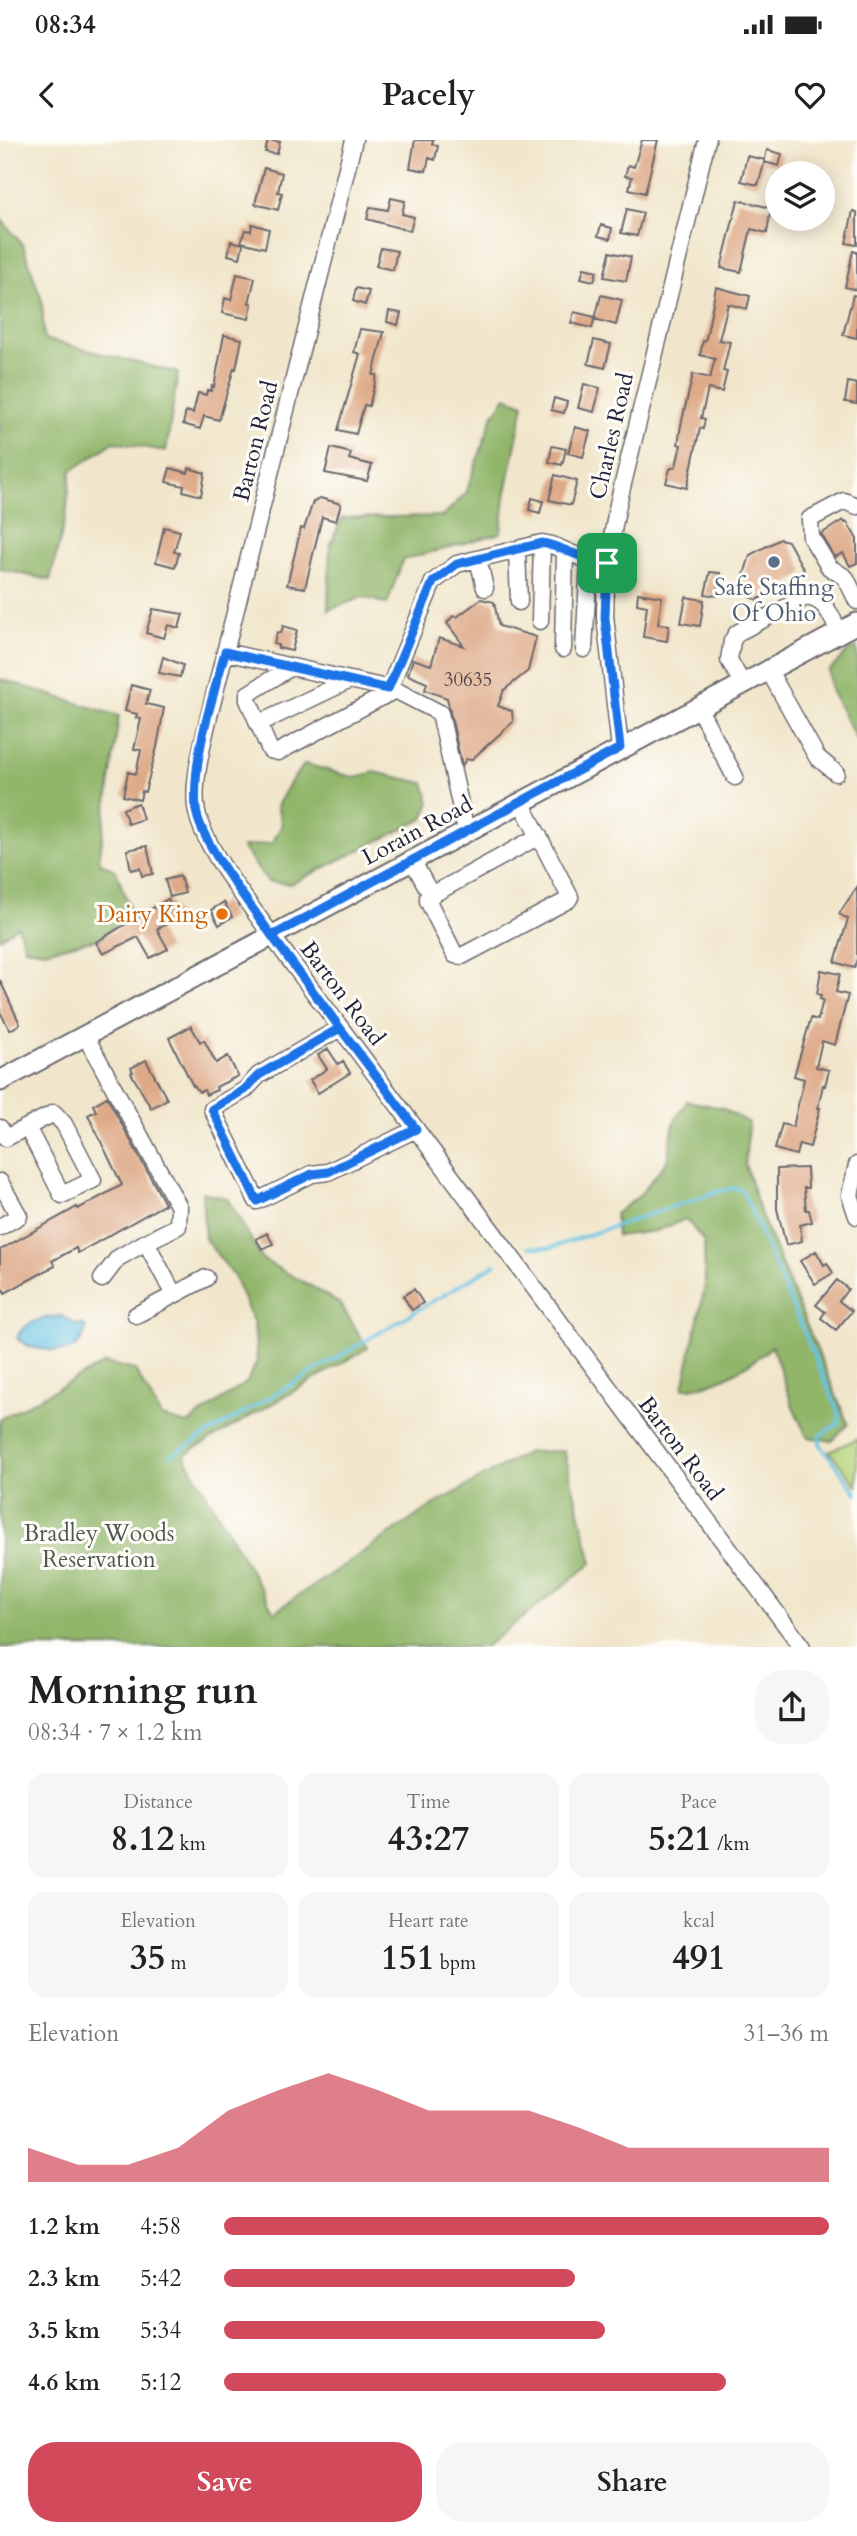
<!DOCTYPE html>
<html lang="en">
<head>
<meta charset="utf-8">
<style>
	:root { --surface:#fff; --page:#f6f6f6; --text:#222; --muted:#767676; --accent:#d1495b }
	body { margin:0; font-family:Cardo,serif; background:var(--page); color:var(--text); height:100vh; display:flex; flex-direction:column; font-size:26px; white-space:nowrap }
	* { box-sizing:border-box; margin:0 }
	p { font-size:23px; color:var(--muted) }
	.icon { flex:none; width:38px; height:38px; fill:none; stroke:currentColor; stroke-width:2; stroke-linecap:round; stroke-linejoin:round }
	.map { position:relative; height:1507px; overflow:hidden }
	.side { display:flex; flex-direction:column; background:var(--surface); flex:1 }
	.side>* { flex:none }
	.controls { position:absolute; left:765px; top:21px; display:grid; gap:14px }
	.controls a { display:grid; place-items:center; width:70px; height:70px; border-radius:50%; background:var(--surface); box-shadow:0 4px 18px #0003; font-size:35px }
	.pin { position:absolute; display:grid; place-items:center; width:60px; height:60px; color:#fff; margin:-30px; border-radius:14px; box-shadow:0 4px 10px #0006 }
	.round { display:grid; place-items:center; flex:none; width:74px; height:74px; border-radius:28px; background:var(--page) }
	.overview { display:flex; align-items:center; justify-content:space-between; height:119px; padding:0 28px }
	h1 { font-size:38px; font-weight:800; line-height:52px }
	.metrics { display:grid; grid-template-columns:repeat(3,1fr); gap:10px; height:119px; padding:7px 28px }
	.metrics div { display:grid; align-content:center; border-radius:18px; background:var(--page); text-align:center }
	.metrics b { font-size:35px; font-weight:800 }
	.metrics small { font-size:19px; font-weight:400 }
	.metrics p { font-size:19px }
	.chart { height:196px; padding:14px 28px }
	.chart p { display:flex; justify-content:space-between }
	.chart svg { width:100%; height:126px; margin-top:7px; fill:var(--accent); opacity:.7 }
	.primary-button { display:flex; gap:14px; margin-top:auto; padding:14px 28px }
	.primary-button a { flex:1; height:80px; border-radius:28px; background:var(--accent); color:#fff; font-size:28px; font-weight:800; line-height:80px; text-align:center }
	.primary-button a+a { background:var(--page); color:var(--text) }
	ul { padding:0 28px; list-style:none; font-size:23px }
	li { display:grid; grid-template-columns:112px 84px 1fr; align-items:center; height:52px }
	li i { height:18px; border-radius:9px; background:var(--accent) }
	.status { display:flex; justify-content:space-between; align-items:center; height:49px; padding:0 35px; background:var(--surface); direction:ltr }
	.status svg { height:19px; fill:currentColor }
	header { display:flex; justify-content:space-between; align-items:center; height:91px; padding:0 28px; background:var(--surface); font-size:32px; font-weight:800 }
	.map>svg:first-child { display:block }
	.green { fill:#b7d47b; stroke:#6c7b5b; stroke-width:2 }
	.forest { fill:#91b66b; stroke:#5a6c53; stroke-width:2 }
	.water { fill:#66c3e4; stroke:#447290; stroke-width:2 }
	.lines { fill:none; stroke-linecap:round; stroke-linejoin:round }
	.stream { stroke:#66c3e4; stroke-width:3.5 }
	.building { fill:#dea987 }
	.minor-casing { stroke:#6a676d; stroke-width:19 }
	.major-casing { stroke:#6a676d; stroke-width:23 }
	.minor { stroke:#fff; stroke-width:16 }
	.major { stroke:#fff; stroke-width:19 }
	.route-casing { stroke:#fff; stroke-width:14 }
	.route { stroke:#1a73e8; stroke-width:9 }
	.service-dot { fill:#5c6f8a; stroke:#fdfcf7; stroke-width:2.5 }
	.food-dot { fill:#e8710a; stroke:#fdfcf7; stroke-width:2.5 }
	.labels { text-anchor:middle; stroke-width:6; stroke-linejoin:round; paint-order:stroke }
	.number-label { font-size:19px; fill:#51444e }
	.street-label { font-size:23px; fill:#22223b; stroke:#fdfcf7 }
	.service-label { font-size:23px; fill:#4e5e75; stroke:#fdfcf7 }
	.food-label { font-size:23px; fill:#c56008; stroke:#fdfcf7; text-anchor:end }
	.park-label { font-size:23px; fill:#4f574e; stroke:#fdfcf7 }
</style>
</head>
<body>
<div class="status"><b>08:34</b><svg viewBox="0 0 49 12"><path d="M0 12V9h3v3zM5 12V6h3v6zM10 12V3h3v9zM15 12V0h3v12zM26 1h20v11H26zM47 4h2v5h-2z"/></svg></div>
<header><svg class="icon" aria-label="back" viewBox="0 0 24 24"><path d="M15 5l-7 7 7 7"/></svg>Pacely<svg class="icon" aria-label="heart" viewBox="0 0 24 24"><path d="M12 20l-8-8c-3-5 5-10 8-4 3-6 11-1 8 4z"/></svg></header>
<div class="map">
<svg width="857" height="1507" viewBox="0 0 857 1507">
	<rect width="100%" height="100%" fill="#fdfcf7"/>
	<filter id="ink" filterUnits="userSpaceOnUse"><feTurbulence type="fractalNoise" baseFrequency=".0143" numOctaves="2"/><feDisplacementMap in="SourceGraphic" scale="14" xChannelSelector="R" yChannelSelector="G"/><feConvolveMatrix kernelMatrix="1 2 1 2 8 2 1 2 1" color-interpolation-filters="sRGB"/></filter>
	<filter id="wash" filterUnits="userSpaceOnUse"><feTurbulence type="fractalNoise" baseFrequency=".00686" numOctaves="4" result="noise"/><feDisplacementMap in="SourceGraphic" scale="28" xChannelSelector="R" yChannelSelector="G"/><feGaussianBlur stdDeviation="1.57" result="paint"/><feColorMatrix in="noise" values="0 0 0 0 0 0 0 0 0 0 0 0 0 0 0 0 0 1.4 0 .05"/><feComposite in="paint" operator="in"/></filter>
	<g filter="url(#wash)">
		<rect width="100%" height="100%" fill="#f1e6cb"/>
		<path class="green" d="M857 1299V1346L829 1311Z"/>
		<path class="forest" d="M0 78 23 105 42 161 44 199 178 233 166 311 114 302 71 331 66 376 50 440 0 429Z
			M506 257 524 264 505 357 501 393 403 420 387 464 363 457 328 470 330 406 342 378 443 376 466 353 493 275Z
			M857 507V601L831 550 829 531 848 511Z
			M0 539 119 576 99 722 116 731 131 771 101 798 45 811 25 808 18 786 0 798Z
			M305 624 356 638 374 632 424 643 430 662 423 679 291 744 268 742 242 707 272 703 282 685 277 666 291 641Z
			M687 961 722 968 749 983 745 1024 762 1078 848 1284 832 1301 807 1297 791 1262 772 1206C752 1225 711 1249 683 1248L705 1146 704 1102 686 1079 656 1091 617 1096 615 1074 639 1056 667 1021 674 982Z
			M202 1052 227 1058 263 1120 313 1147 340 1164 368 1208 184 1315 274 1472 433 1365 528 1312 564 1311 592 1423 485 1507H0V1279L105 1223 135 1230 162 1277 187 1284 247 1242 257 1221 254 1184 234 1136 205 1099Z"/>
		<path class="water" d="M61 1176 75 1184 84 1185 86 1188C85 1195 81 1202 75 1207 63 1215 26 1209 17 1198 22 1182 45 1177 61 1176Z"/>
		<g class="lines">
			<path class="stream" d="M529 1107 550 1108 719 1051 736 1048 743 1052 839 1273V1283L819 1296 820 1304 857 1354
				M170 1316 496 1124"/>
		</g>
		<g id="blocks">
			<path class="building" d="M268 0 280 2 277 14 265 12Z
				M415 0H433L432 4 438 6 435 20 429 18 426 31 410 28Z
				M642 0H658L645 53 629 49 632 37 625 36 628 25 634 27Z
				M767 10 782 14 779 26 764 22Z
				M747 16 765 20 758 45 741 41Z
				M264 28 282 33 278 52 282 53 278 70 255 64Z
				M391 58 405 61 402 74 414 77 410 91 367 79 370 67 388 70Z
				M738 60 771 68 767 93 751 89 741 132 721 128Z
				M627 69 643 73 637 96 621 93Z
				M853 71 857 72V105L846 103Z
				M252 84 269 89 265 108 241 102 245 90 251 91Z
				M601 85 612 88 610 99 598 96Z
				M231 101 243 104 240 118 228 115Z
				M381 108 397 111 393 130 376 126Z
				M853 111 857 112V150L845 147Z
				M610 112 631 117 626 141 604 137Z
				M584 128 597 131 594 141 581 138Z
				M237 134 255 138 249 163 252 164 249 179 222 173 225 158 231 160Z
				M716 147 750 156 747 169 728 164 719 200 730 202 723 231 727 232 722 252 708 249 701 278 705 279 703 289 700 288 687 348 666 343 670 329 676 326 681 305 678 304 681 285 693 234 710 238 715 219 700 215 703 201H705L707 194Z
				M356 148 369 151 365 165 353 161Z
				M601 155 622 160 616 185 595 179Z
				M853 155 857 156V198L843 195Z
				M389 171 401 173 398 185 387 182Z
				M574 172 595 177 592 188 571 183Z
				M360 189 384 192 373 235H377L369 266 364 265 356 294 338 290 360 214 354 212Z
				M224 195 242 199 236 229 234 228 219 280 204 276 200 289 183 284 186 271 193 273 198 253 206 255 207 250 211 251 212 246 214 247Z
				M594 200 611 204 605 228 588 224Z
				M848 242 857 244V264L845 262Z
				M584 244 600 248 594 272 578 268Z
				M554 258 567 262 564 273 551 270Z
				M575 287 590 291 583 317 568 313Z
				M552 306 566 309 562 325 549 322Z
				M331 308 351 313 349 319 372 325 367 341 325 333Z
				M170 328 188 333 189 328 205 333 201 356 183 351 184 346 166 342Z
				M555 335 577 341 571 365 549 360Z
				M320 358 341 364 336 381 322 377 305 448 287 445 301 388 304 389 313 362Z
				M532 358 543 361 540 373 529 370Z
				M843 380 845 383 847 382 857 399V423L850 426 843 413 835 417 821 394Z
				M164 387 180 391 174 412 179 413 175 427 156 422Z
				M780 399 788 401 804 430 801 436 757 460 750 457 742 442 750 415Z
				M710 432 720 433 717 456 705 454Z
				M638 453 662 457 658 484 669 485 667 501 643 497 647 466 637 464Z
				M686 457 704 460 700 486 681 483Z
				M481 459 494 462 499 486 536 497 528 531 504 550 498 566 512 571 513 582 471 620 466 619 462 626 447 558 425 550 427 543 408 535 413 519 431 525 439 498 464 506 447 483 453 476 457 477Z
				M153 469 183 474 179 488 168 485 164 498 146 493Z
				M283 486 297 490 292 511 278 508V505L274 504 277 492 281 493Z
				M163 517 183 525 180 537 159 533Z
				M131 545 150 550 146 564 164 568 157 607 145 652 142 651 140 660 123 656 128 632 136 634 141 610 134 609 141 579 136 578 137 574 125 571Z
				M138 663 143 679 128 684 123 669Z
				M147 706 153 734 142 736 140 728 131 730 127 710Z
				M180 736 185 753 170 757 165 740Z
				M857 747V819L854 828 835 822 848 779 839 774Z
				M168 759 179 778 157 789 168 809 150 818 138 797 103 814 96 802Z
				M224 762 232 777 219 785 211 770Z
				M821 830 840 834 836 852 848 855 835 905 822 901 816 927 829 930 825 946 823 945 818 968H820L810 1007 799 1004 796 1015 775 1009 782 984 793 987 804 939 794 936 811 878 818 880 823 860 820 859 821 855 817 854Z
				M0 840 20 884 10 890 0 872Z
				M191 886 200 902 204 900 216 923 228 916 238 936 216 947 217 950 206 955 204 950 199 952 194 945 193 946 169 898Z
				M328 909 338 924 343 921 350 933 318 953 310 940 327 929 318 915Z
				M146 920 167 959 151 968 131 933 133 932 131 928Z
				M107 957 165 1064 78 1113 76 1108 52 1121 55 1126 5 1153 4 1150 0 1152V1110L77 1067 78 1069 122 1045 88 975 96 971 93 965Z
				M807 1028 808 1048H804L806 1070H809L812 1082 800 1085 802 1101 786 1105 777 1069V1029Z
				M267 1093 273 1104 262 1109 256 1099Z
				M816 1111 824 1125 827 1123 833 1133 815 1144 800 1121Z
				M837 1140 848 1149 839 1161 852 1171 836 1190 821 1178 825 1172 816 1165Z
				M414 1149 423 1163 412 1170 403 1156Z"/>
		</g>
	</g>
	<g filter="url(#ink)">
		<use href="#blocks" fill-opacity="0" stroke="#6a676d" stroke-width="2"/>
		<g class="lines">
			<defs>
				<path id="minor" d="M354 0 209 576C203 601 191 648 197 672 205 710 249 763 272 796L802 1507
					M857 366 844 361 810 379 811 397 829 427 846 438 857 461
					M517 410 519 462
					M478 419 485 448
					M540 481 542 403
					M563 509 565 411
					M225 512 395 550 440 573 466 691
					M291 527 248 554V560L270 610 278 612 395 550
					M768 529 817 617 836 633
					M742 543 729 520 732 501 737 493 806 457C826 459 831 476 839 492
					M389 549 433 442 457 424 542 403 552 405 589 421 584 509
					M698 567 735 637
					M258 584 350 540
					M620 608 605 476 606 429 618 364 707 0
					M412 720 429 751 428 761 455 815 462 816 568 760 570 757 521 662
					M428 757 539 696
					M340 888 259 935 245 950 212 969 257 1061 312 1034 328 1032 416 989
					M85 895 179 1067 178 1086 146 1102 174 1155 206 1138
					M0 988 6 998 54 973 64 984 93 1040 62 1055 27 987
					M857 1025 850 1055 857 1076
					M0 1042 19 1076 0 1087
					M102 1139 118 1118 146 1102
					M136 1175 174 1155"/>
				<path id="major" d="M0 941 857 483"/>
			</defs>
			<use href="#minor" class="minor-casing"/>
			<use href="#major" class="major-casing"/>
			<use href="#minor" class="minor"/>
			<use href="#major" class="major"/>
		</g>
	</g>
	<g class="lines" filter="url(#ink)">
		<defs>
			<path id="route" d="M607 423C582 421 565 407 542 403L457 424 433 442 388 549 225 512C212 562 192 616 196 669 199 697 240 751 257 775 308 847 363 918 416 989L328 1032 312 1034 257 1061 212 969 244 950 259 935 340 888 272 796 620 608 605 478 607 423"/>
		</defs>
		<use href="#route" class="route-casing"/>
		<use href="#route" class="route"/>
	</g>
	<circle class="service-dot" cx="774" cy="422" r="7"/>
	<circle class="food-dot" cx="222" cy="774" r="7"/>
	<g class="labels">
		<g class="number-label">
			<text x="468" y="546">30635</text>
		</g>
		<g class="street-label">
			<text transform="translate(611 296) rotate(-77)" y="8">Charles Road</text>
			<text transform="translate(255 301) rotate(-76)" y="8">Barton Road</text>
			<text transform="translate(417 690) rotate(-28)" y="8">Lorain Road</text>
			<text transform="translate(343 853) rotate(53)" y="8">Barton Road</text>
			<text transform="translate(681 1308) rotate(53)" y="8">Barton Road</text>
		</g>
		<g class="service-label">
			<text x="774" y="455">Safe Staffing<tspan x="774" dy="26">Of Ohio</tspan></text>
		</g>
		<g class="food-label">
			<text x="208" y="782">Dairy King</text>
		</g>
		<g class="park-label">
			<text x="99" y="1401">Bradley Woods<tspan x="99" dy="26">Reservation</tspan></text>
		</g>
	</g>
</svg>
<div class="controls">
<a><svg class="icon" aria-label="layers" viewBox="0 0 24 24"><path d="M12 4l9 5-9 5-9-5zM3 14l9 5 9-5"/></svg></a>
</div>
<div class="pin" style="left:607px;top:423px;background:#1e9e55"><svg class="icon" aria-label="arrive" viewBox="0 0 24 24"><path d="M6 21V4h12l-3 4 3 4H6"/></svg></div>
</div>
<section class="side">
<div class="overview"><div><h1>Morning run</h1><p>08:34 · 7 × 1.2 km</p></div><a class="round"><svg class="icon" aria-label="share" viewBox="0 0 24 24"><path d="M12 15V3M7 8l5-5 5 5M5 13v7h14v-7"/></svg></a></div>
<div class="metrics">
<div><p>Distance</p><b>8.12<small> km</small></b></div>
<div><p>Time</p><b>43:27</b></div>
<div><p>Pace</p><b>5:21<small> /km</small></b></div>
</div>
<div class="metrics">
<div><p>Elevation</p><b>35<small> m</small></b></div>
<div><p>Heart rate</p><b>151<small> bpm</small></b></div>
<div><p>kcal</p><b>491</b></div>
</div>
<div class="chart"><p><span>Elevation</span>31–36 m</p>
<svg viewBox="0 0 160 44" preserveAspectRatio="none"><path d="M0 44V32L10 38L20 38L30 32L40 19L50 12L60 6L70 12L80 19L90 19L100 19L110 25L120 32L130 32L140 32L150 32L160 32V44z"/></svg>
</div>
<ul>
<li><b>1.2 km</b>4:58<i style="width:100%"></i></li>
<li><b>2.3 km</b>5:42<i style="width:58%"></i></li>
<li><b>3.5 km</b>5:34<i style="width:63%"></i></li>
<li><b>4.6 km</b>5:12<i style="width:83%"></i></li>
</ul>
<div class="primary-button"><a>Save</a><a>Share</a></div>
</section>
</body>
</html>
